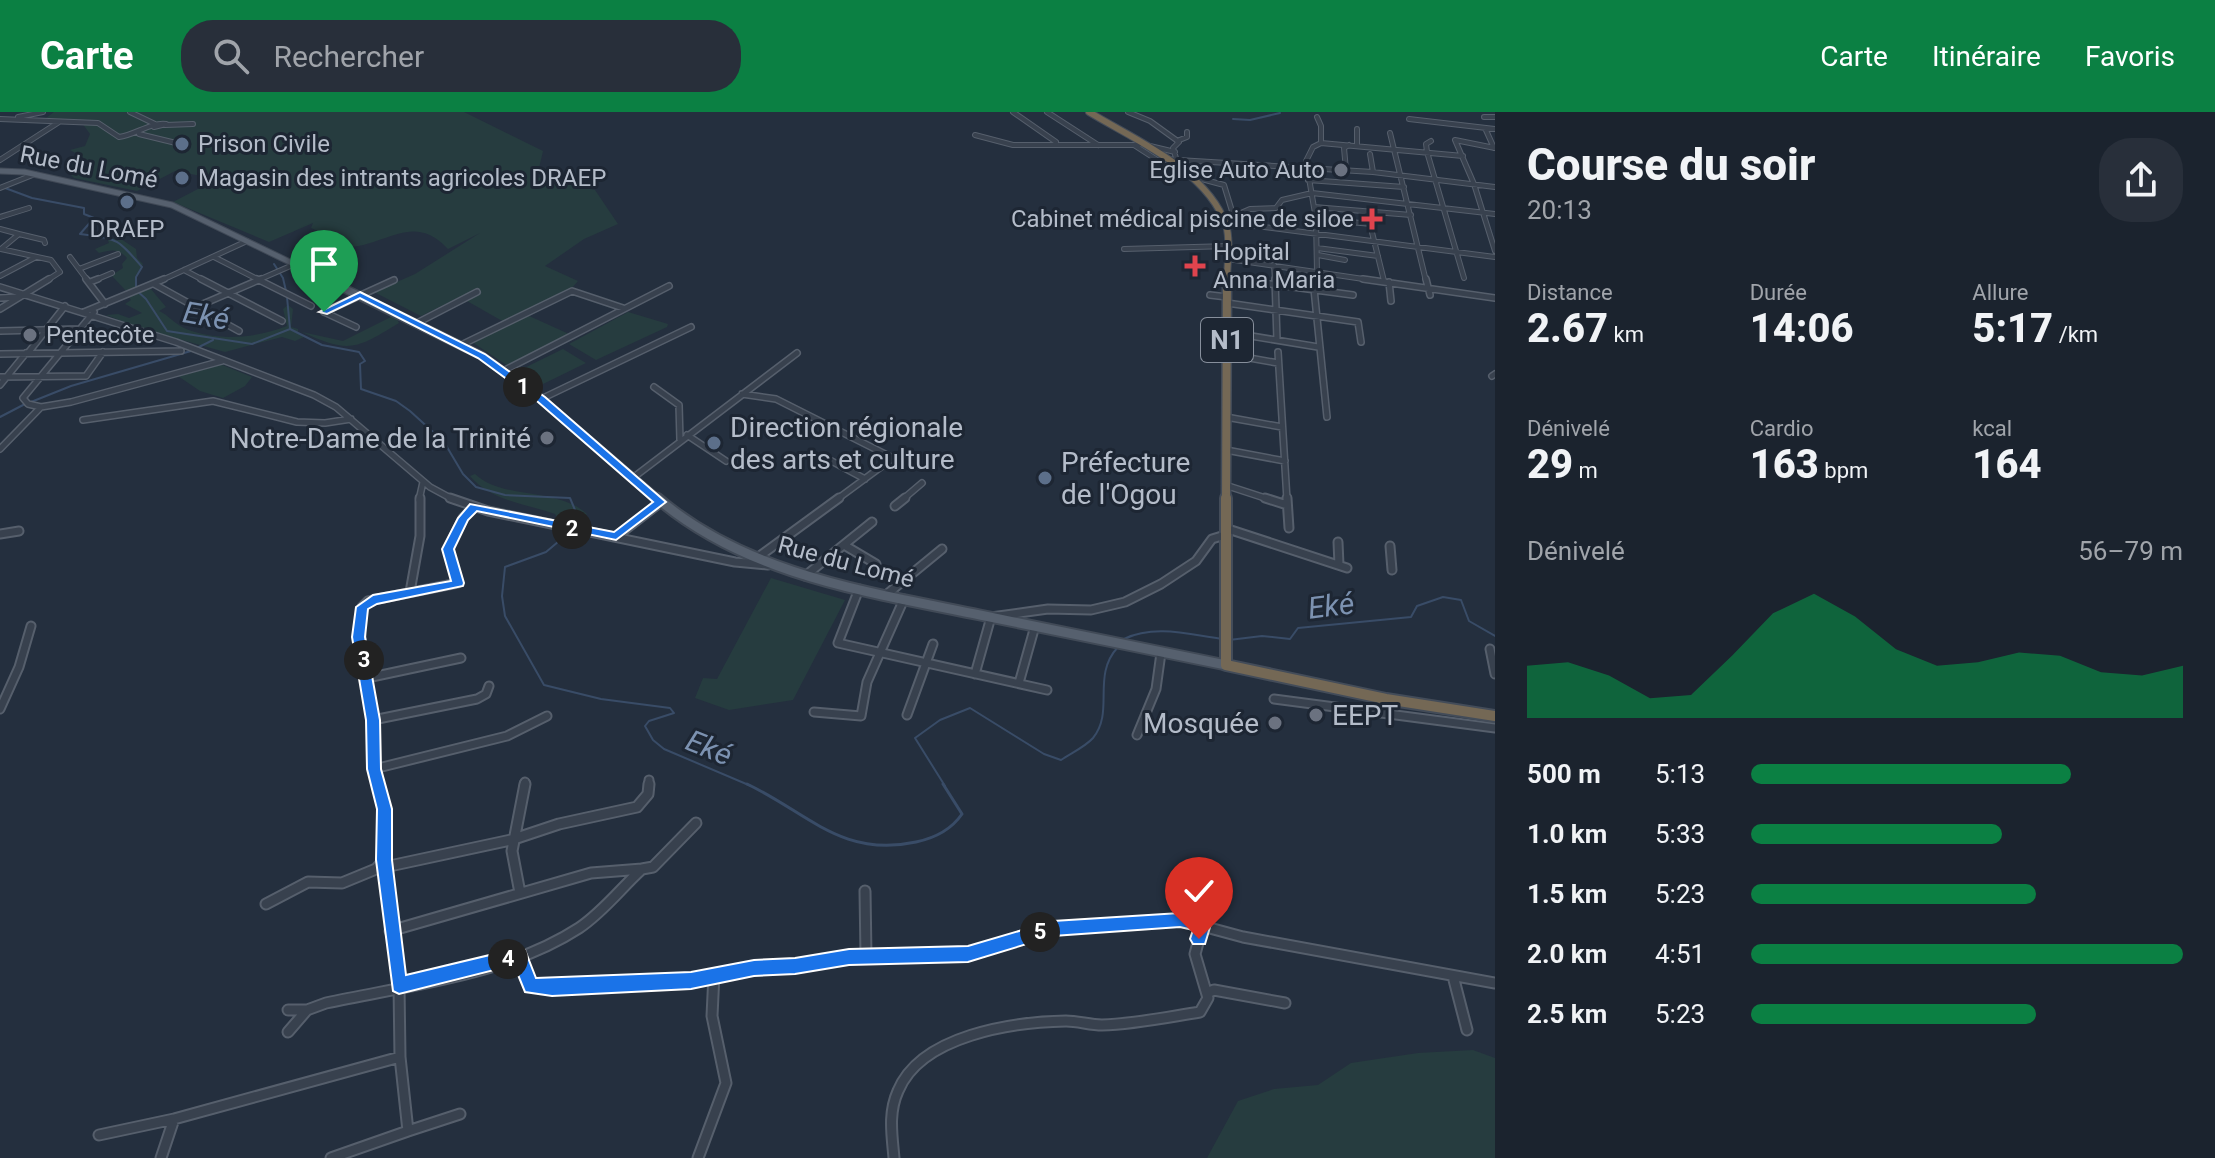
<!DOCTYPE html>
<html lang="fr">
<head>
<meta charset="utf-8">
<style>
	:root { --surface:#1b232e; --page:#282f3a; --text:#f1f3f6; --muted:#a0a4aa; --accent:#0b8043 }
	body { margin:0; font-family:Roboto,sans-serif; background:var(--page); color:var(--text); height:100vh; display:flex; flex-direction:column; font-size:30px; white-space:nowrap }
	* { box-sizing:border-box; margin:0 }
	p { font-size:26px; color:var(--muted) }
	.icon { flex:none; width:44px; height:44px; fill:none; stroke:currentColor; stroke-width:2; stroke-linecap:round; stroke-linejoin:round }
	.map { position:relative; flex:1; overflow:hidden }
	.side { display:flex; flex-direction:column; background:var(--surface); width:720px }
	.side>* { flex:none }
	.pin { position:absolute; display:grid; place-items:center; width:68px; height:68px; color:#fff; margin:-82px -34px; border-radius:50% 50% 50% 0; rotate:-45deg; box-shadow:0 0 8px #0007 }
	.pin .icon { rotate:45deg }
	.km { position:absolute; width:40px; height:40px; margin:-20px; border-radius:50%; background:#222; color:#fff; font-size:22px; line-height:40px; text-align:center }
	.round { display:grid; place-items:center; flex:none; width:84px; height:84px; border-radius:32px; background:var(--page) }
	.head { display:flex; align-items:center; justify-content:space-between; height:136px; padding:0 32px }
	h1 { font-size:44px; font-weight:800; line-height:60px }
	.stats { display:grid; grid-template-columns:repeat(3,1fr); gap:12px; height:136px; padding:8px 32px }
	.stats div { display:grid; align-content:center }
	.stats b { font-size:40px; font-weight:800 }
	.stats small { font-size:22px; font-weight:400 }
	.stats p { font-size:22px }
	.chart { height:224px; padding:16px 32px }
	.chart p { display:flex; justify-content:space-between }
	.chart svg { width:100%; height:144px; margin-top:8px; fill:var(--accent); opacity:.7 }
	ul { padding:0 32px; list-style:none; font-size:26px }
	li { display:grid; grid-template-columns:128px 96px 1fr; align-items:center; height:60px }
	li i { height:20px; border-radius:10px; background:var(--accent) }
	header { display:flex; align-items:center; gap:48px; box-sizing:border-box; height:112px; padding:0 40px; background:var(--accent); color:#fff }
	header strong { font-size:38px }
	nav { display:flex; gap:44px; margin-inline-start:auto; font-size:28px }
	.search { width:560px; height:72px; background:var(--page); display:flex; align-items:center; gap:20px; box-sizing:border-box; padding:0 28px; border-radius:32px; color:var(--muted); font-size:30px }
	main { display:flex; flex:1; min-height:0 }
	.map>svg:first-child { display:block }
	.green { fill:#263c3f }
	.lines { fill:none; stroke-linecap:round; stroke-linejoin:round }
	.stream-far1 { stroke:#394c67; stroke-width:2 }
	.stream { stroke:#394c67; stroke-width:3 }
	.minor-far3-casing { stroke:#565f6c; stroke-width:6 }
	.minor-far2-casing { stroke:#565f6c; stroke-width:8 }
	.minor-far1-casing { stroke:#565f6c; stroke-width:11 }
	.minor-casing { stroke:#565f6c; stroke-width:13 }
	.major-far2-casing { stroke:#414a57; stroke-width:7 }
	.major-far1-casing { stroke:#414a57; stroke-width:10 }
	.major-casing { stroke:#414a57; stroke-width:13 }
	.highway-far2-casing { stroke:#434c59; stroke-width:8 }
	.highway-far1-casing { stroke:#434c59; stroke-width:11 }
	.highway-casing { stroke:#434c59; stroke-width:14 }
	.minor-far3 { stroke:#38414e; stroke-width:4 }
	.minor-far2 { stroke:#38414e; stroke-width:5 }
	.minor-far1 { stroke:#38414e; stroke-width:7 }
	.minor { stroke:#38414e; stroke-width:9 }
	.major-far2 { stroke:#56606e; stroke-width:5 }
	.major-far1 { stroke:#56606e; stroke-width:7 }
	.major { stroke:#56606e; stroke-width:9 }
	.highway-far2 { stroke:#746855; stroke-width:6 }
	.highway-far1 { stroke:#746855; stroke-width:8 }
	.highway { stroke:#746855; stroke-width:10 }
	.route { fill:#1a73e8; stroke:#fff; stroke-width:2 }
	.service-dot { fill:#5c6f8a; stroke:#1d2633; stroke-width:3 }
	.worship-dot { fill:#6b7280; stroke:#1d2633; stroke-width:3 }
	.health-dot { fill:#e0444e; stroke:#1d2633; stroke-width:3 }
	.labels { text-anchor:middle; stroke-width:6; stroke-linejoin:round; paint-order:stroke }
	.far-poi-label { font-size:24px; fill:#b4bcc9; stroke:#1d2633; text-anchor:start }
	.far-street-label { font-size:24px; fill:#b4bcc9; stroke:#1d2633 }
	.shield { fill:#1d2633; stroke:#878f9c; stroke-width:2 }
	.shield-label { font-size:26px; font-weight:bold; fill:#b4bcc9 }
	.poi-label { font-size:28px; fill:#b4bcc9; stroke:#1d2633; text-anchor:start }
	.water-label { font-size:30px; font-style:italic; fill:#7c92b1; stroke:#1d2633 }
</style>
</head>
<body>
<header>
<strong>Carte</strong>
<div class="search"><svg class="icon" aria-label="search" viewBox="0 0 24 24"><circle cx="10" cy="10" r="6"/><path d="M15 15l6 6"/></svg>Rechercher</div>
<nav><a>Carte</a><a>Itinéraire</a><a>Favoris</a></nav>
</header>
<main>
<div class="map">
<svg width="1495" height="1046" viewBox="0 0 1495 1046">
	<rect width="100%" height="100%" fill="#242f3e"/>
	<path class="green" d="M54 0H464L543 39 537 65 595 78 618 112 584 127 545 154 578 169 571 177 504 210 460 185 421 204 374 180 415 162 480 121 448 137C411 97 382 139 340 135 331 134 324 129 316 125L318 119 311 116 313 111 269 130 173 90 217 67 175 59 137 79 74 66 64 56 84 46 70 38 85 34 90 22 82 11 42 9Z
		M107 126 121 127 136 137 137 146 143 152 135 165V178L128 181 113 165 112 163 123 156 122 152 127 146C118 136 111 138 99 141L95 137 109 131Z
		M150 176 166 195 159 199C167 202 175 212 184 216 216 230 257 226 287 214L283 197 288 193 293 197 291 215 298 217V221L304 225 295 229 282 225 225 240 143 217 106 203 118 202 129 206 142 201 125 192 131 188 129 185Z
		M628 200 668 212 667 215 596 248 569 232Z
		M527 203 569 222 508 254 472 230Z
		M391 205H396L399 211C356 237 350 242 302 220L343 229Z
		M563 237 586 251 541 273 518 259Z
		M220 252 252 265 245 274 223 286 200 279 178 264Z
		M475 362C502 388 557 375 587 402L578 411 580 416 561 412 555 402C526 392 491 389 470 364Z
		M771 466 845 488 793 588 729 598 695 586 703 566 717 567Z
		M1473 938 1495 946V1046H1207L1238 989 1274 977 1318 973 1351 951 1418 941Z"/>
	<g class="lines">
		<path class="stream-far1" d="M1233 7 1250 8 1280 1
			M5 76 32 86 84 96V102L94 106 80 122C120 128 116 125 142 155L136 165V178L146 187 167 219 252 232 290 217 322 233 359 240 365 249 360 252 361 277 396 289 410 299 444 330 463 362 476 375 505 383 570 386 575 398V414
			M274 152 283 166 286 179
			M287 185 290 217
			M197 236 213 228
			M31 290 71 274 191 239
			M0 305 25 292
			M571 419 546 440 505 455 502 484 505 504 544 573 601 587 670 596 674 601 649 609 645 614 653 628 664 637 751 674
			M1124 527C1155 512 1191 523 1223 527
			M1229 528 1262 524 1290 527 1298 516 1411 505 1417 494 1443 485 1461 488 1469 509 1495 524
			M945 674 915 626 940 608 970 596 1044 642 1061 648C1071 641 1085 635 1093 626 1115 599 1091 564 1118 535"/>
		<path class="stream" d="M747 672C808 701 842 746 916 730 935 726 951 718 962 702L943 672"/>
		<defs>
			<path id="minor-far3" d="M130 0 155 12
				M1013 0 1056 30
				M1047 0 1098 33
				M1128 0 1150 9 1179 30 1173 36 1176 46
				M18 5 43 0
				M1484 5H1495
				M0 7 98 11 119 25C135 23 151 10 166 12L154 15
				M1409 7 1495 17
				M165 13 193 12
				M1485 16 1494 36
				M1357 17V34
				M1390 21 1426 169
				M139 22 176 31
				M975 23 1013 33H1139
				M1455 28 1474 72 1495 139
				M1455 28 1495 36
				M1177 29 1187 25V20
				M1431 29 1426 32 1427 40 1464 166
				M1321 31 1463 44
				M1134 33 1165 53
				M1150 34 1175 40
				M1370 42 1373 60
				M1162 47 1373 60 1495 75
				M0 48 59 10
				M1186 58 1198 66 1224 73 1235 109
				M1346 58 1344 36 1349 33
				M1308 68 1404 75
				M0 76 35 62
				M1314 95 1411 103
				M1367 100 1384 169
				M1234 104 1250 97 1276 96 1282 88 1312 81 1495 102
				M0 105 29 96
				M1316 107 1372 112
				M1225 110 1495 145
				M0 117 19 122 1 137 51 148 60 160 46 169
				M19 122 44 128 45 131
				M1317 136 1378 144
				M1124 137 1229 134
				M1318 143 1345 148
				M70 145 88 169
				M214 145 261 169
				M1228 147 1377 169
				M1274 153 1275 169
				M79 157 118 142
				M184 158 205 169
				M0 164 36 145
				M1227 166 1248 169
				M93 169 112 161
				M160 169 247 129
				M256 169 295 152
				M1314 169 1313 162 1317 160 1316 107 1306 49 1313 35 1321 31V14L1317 5"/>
			<path id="minor-far2" d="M86 167 105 192
				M201 167 282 209
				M257 167 311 194
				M1233 167 1353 183
				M1275 167 1277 228
				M1313 167 1327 305
				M1363 167 1495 186
				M1426 167 1430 183
				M90 170 98 167
				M1389 170 1391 189
				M154 172 239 219
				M0 175 176 230 314 283 336 295 430 375 454 388
				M1210 183 1227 185
				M0 186 18 185
				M1227 191 1358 210 1361 230
				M196 195 261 167
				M0 197 49 167
				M84 200 164 167
				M324 200 394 168
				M324 200 356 215
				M417 211 477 180
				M0 219 80 217
				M1227 220 1318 235
				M461 233 572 179 623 196
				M1278 240 1287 388
				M28 241 65 194
				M0 242 181 239
				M1227 242 1278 251
				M503 259 669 174
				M1492 264 1495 262
				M0 265 86 264 103 240
				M0 273 26 241
				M654 275 679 293 680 328
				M742 282 776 287 893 346
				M541 287 691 215
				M41 295 28 292 23 286 94 200
				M1226 305 1282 315
				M83 308 213 289 297 310 325 311 351 307
				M687 323 726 349
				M0 337 41 295 71 290 222 249
				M1226 338 1285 349
				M824 345 865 367
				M634 365 797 241
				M1225 373 1271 388
				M419 388 423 370
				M836 388 893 346
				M902 388 922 371"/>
			<path id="minor-far1" d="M450 386 488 399 735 450 768 453
				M1265 386 1287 393
				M1287 386 1289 416
				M895 394 905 386
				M1225 416 1347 456
				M0 422 19 419
				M616 425 661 390
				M1338 430 1339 453
				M844 433 876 452
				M1390 434 1392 458
				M757 446 839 386
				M805 464 872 410
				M859 477 838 531 1047 578
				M410 480 420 424V386
				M886 483 942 437
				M1490 537 1495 562
				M975 562 991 505 1048 497 1091 498 1125 490 1161 472 1196 449 1212 427 1225 423
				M367 566 461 546
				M1019 571 1035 514
				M1274 587 1495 616
				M0 597 19 555 31 514
				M814 600 861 604 867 570 904 487
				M907 603 933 532
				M373 608 477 587 486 582 489 574
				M1137 623 1156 577 1161 541
				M374 657 507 624 547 604
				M378 674 374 657 373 608 359 510 362 495 368 489 458 471 448 437 463 406 474 395
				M524 674 525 670
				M649 674V668"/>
			<path id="minor" d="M378 672 384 697V748L399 873 400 945 408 1019 460 1002
				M385 755 511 728 559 712 637 695 648 682 649 672
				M865 779 866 844
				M520 781 512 739 525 672
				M266 792 308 770 342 771 376 757 384 748
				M390 819 591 761 642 757
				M519 844 531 874 539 876 691 868 754 856 795 854 849 845 968 842 1053 817 1180 808 1243 825 1495 871
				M1453 864 1467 918
				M1207 881 1214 878 1285 891
				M288 898H307
				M288 920 307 898 326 891C409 873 507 863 579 816 603 800 621 776 642 757L653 755 696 711
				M99 1023 174 1007 400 945
				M161 1046 174 1007
				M331 1046 408 1019
				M698 1046 726 971 712 904 714 862
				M894 1046C892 1023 888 1001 898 979 921 923 1013 910 1066 909 1078 909 1090 913 1102 913 1135 912 1168 905 1200 900L1208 886 1195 842 1203 812"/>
			<path id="major-far2" d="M0 59 24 60 172 93 329 169"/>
			<path id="major-far1" d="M325 167 482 244 541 287 659 388"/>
			<path id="major" d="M657 386C747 463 868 480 980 503 1062 519 1144 536 1226 553"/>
			<path id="highway-far2" d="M1089 0C1135 28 1207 58 1226 113 1231 129 1227 152 1227 169"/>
			<path id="highway-far1" d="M1226 388 1227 167"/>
			<path id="highway" d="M1226 386V553L1386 587 1495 604"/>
		</defs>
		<use href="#minor-far3" class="minor-far3-casing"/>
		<use href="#minor-far2" class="minor-far2-casing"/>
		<use href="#minor-far1" class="minor-far1-casing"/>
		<use href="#minor" class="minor-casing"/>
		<use href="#major-far2" class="major-far2-casing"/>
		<use href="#major-far1" class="major-far1-casing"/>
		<use href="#major" class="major-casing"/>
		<use href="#highway-far2" class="highway-far2-casing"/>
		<use href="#highway-far1" class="highway-far1-casing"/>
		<use href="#highway" class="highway-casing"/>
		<use href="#minor-far3" class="minor-far3"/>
		<use href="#minor-far2" class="minor-far2"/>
		<use href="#minor-far1" class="minor-far1"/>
		<use href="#minor" class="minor"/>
		<use href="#major-far2" class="major-far2"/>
		<use href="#major-far1" class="major-far1"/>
		<use href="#major" class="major"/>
		<use href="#highway-far2" class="highway-far2"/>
		<use href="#highway-far1" class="highway-far1"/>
		<use href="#highway" class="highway"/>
	</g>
	<path class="route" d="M360 180 485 242 545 285 666 390 616 428 477 399 468 408 454 437 464 471 463 474 377 492 368 497 365 525 380 608 381 657 392 697V748L406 863 519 836 525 838 536 866 691 860 754 848 795 846 849 837 968 834 1053 809 1180 801 1208 807 1211 812 1205 832H1193L1190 827 1193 818 1180 815 1053 824 968 850 849 853 795 862 754 864 691 877 552 884 525 880 514 853 399 882 393 879 376 748 377 697 367 657 366 608 352 525 356 495 373 483 451 469 442 437 458 406 470 392 614 420 653 390 538 290 478 246 360 186 327 202 319 200Z"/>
	<g class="service-dot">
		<circle cx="182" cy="32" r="8"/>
		<circle cx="182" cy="66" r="8"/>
		<circle cx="127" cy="90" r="8"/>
		<circle cx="714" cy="331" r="8"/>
		<circle cx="1045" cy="366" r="8"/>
	</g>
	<g class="worship-dot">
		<circle cx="1341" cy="58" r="8"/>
		<circle cx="30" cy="223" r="8"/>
		<circle cx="547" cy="326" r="8"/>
		<circle cx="1316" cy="603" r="8"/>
		<circle cx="1275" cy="611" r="8"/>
	</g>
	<g class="health-dot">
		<path d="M1368 95h8v8h8v8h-8v8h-8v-8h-8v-8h8z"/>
		<path d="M1191 142h8v8h8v8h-8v8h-8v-8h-8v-8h8z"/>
	</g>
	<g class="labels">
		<g class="far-poi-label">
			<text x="198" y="40">Prison Civile</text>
			<text x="1325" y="66" text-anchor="end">Eglise Auto Auto</text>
			<text x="198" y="74">Magasin des intrants agricoles DRAEP</text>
			<text x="1354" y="115" text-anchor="end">Cabinet médical piscine de siloe</text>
			<text x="127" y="125" text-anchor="middle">DRAEP</text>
			<text x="1213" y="148">Hopital<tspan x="1213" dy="28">Anna Maria</tspan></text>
			<text x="46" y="231">Pentecôte</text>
		</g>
		<g class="far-street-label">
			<text transform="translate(89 55) rotate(11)" y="8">Rue du Lomé</text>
			<text transform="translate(846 450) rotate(15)" y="8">Rue du Lomé</text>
		</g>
		<rect class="shield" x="1201" y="206" width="52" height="44" rx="6"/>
		<g class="shield-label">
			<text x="1227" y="237">N1</text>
		</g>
		<g class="poi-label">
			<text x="730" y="325">Direction régionale<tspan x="730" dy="32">des arts et culture</tspan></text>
			<text x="531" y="336" text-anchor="end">Notre-Dame de la Trinité</text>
			<text x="1061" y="360">Préfecture<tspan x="1061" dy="32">de l'Ogou</tspan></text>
			<text x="1332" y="613">EEPT</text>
			<text x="1259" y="621" text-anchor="end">Mosquée</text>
		</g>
		<g class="water-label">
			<text transform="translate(206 204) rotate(10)" y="10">Eké</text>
			<text transform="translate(1331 494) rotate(-7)" y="10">Eké</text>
			<text transform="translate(709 636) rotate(22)" y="10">Eké</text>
		</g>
	</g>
</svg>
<div class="pin" style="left:324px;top:200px;background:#1e9e55"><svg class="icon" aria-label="arrive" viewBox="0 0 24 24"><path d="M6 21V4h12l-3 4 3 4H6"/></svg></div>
<div class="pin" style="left:1199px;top:827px;background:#d93025"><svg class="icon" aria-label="check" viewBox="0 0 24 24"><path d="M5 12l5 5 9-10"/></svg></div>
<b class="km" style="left:523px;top:275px">1</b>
<b class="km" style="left:572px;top:417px">2</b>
<b class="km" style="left:364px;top:548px">3</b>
<b class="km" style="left:508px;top:847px">4</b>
<b class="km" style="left:1040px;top:820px">5</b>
</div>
<section class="side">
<div class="head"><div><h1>Course du soir</h1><p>20:13</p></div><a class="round"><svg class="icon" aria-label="share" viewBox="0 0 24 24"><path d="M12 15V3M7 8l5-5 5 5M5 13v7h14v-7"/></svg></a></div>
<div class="stats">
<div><p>Distance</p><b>2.67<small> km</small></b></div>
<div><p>Durée</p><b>14:06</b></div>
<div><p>Allure</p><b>5:17<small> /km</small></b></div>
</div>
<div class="stats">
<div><p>Dénivelé</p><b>29<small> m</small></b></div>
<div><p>Cardio</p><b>163<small> bpm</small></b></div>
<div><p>kcal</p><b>164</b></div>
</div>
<div class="chart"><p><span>Dénivelé</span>56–79 m</p>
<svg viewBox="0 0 160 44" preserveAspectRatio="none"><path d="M0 44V28L10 27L20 31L30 38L40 37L50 25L60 12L70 6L80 13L90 23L100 28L110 27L120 24L130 25L140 30L150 31L160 28V44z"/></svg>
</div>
<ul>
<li><b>500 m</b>5:13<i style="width:74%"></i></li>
<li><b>1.0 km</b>5:33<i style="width:58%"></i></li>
<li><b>1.5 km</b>5:23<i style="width:66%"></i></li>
<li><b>2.0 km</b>4:51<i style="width:100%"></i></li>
<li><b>2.5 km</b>5:23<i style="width:66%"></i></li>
</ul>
</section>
</main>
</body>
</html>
